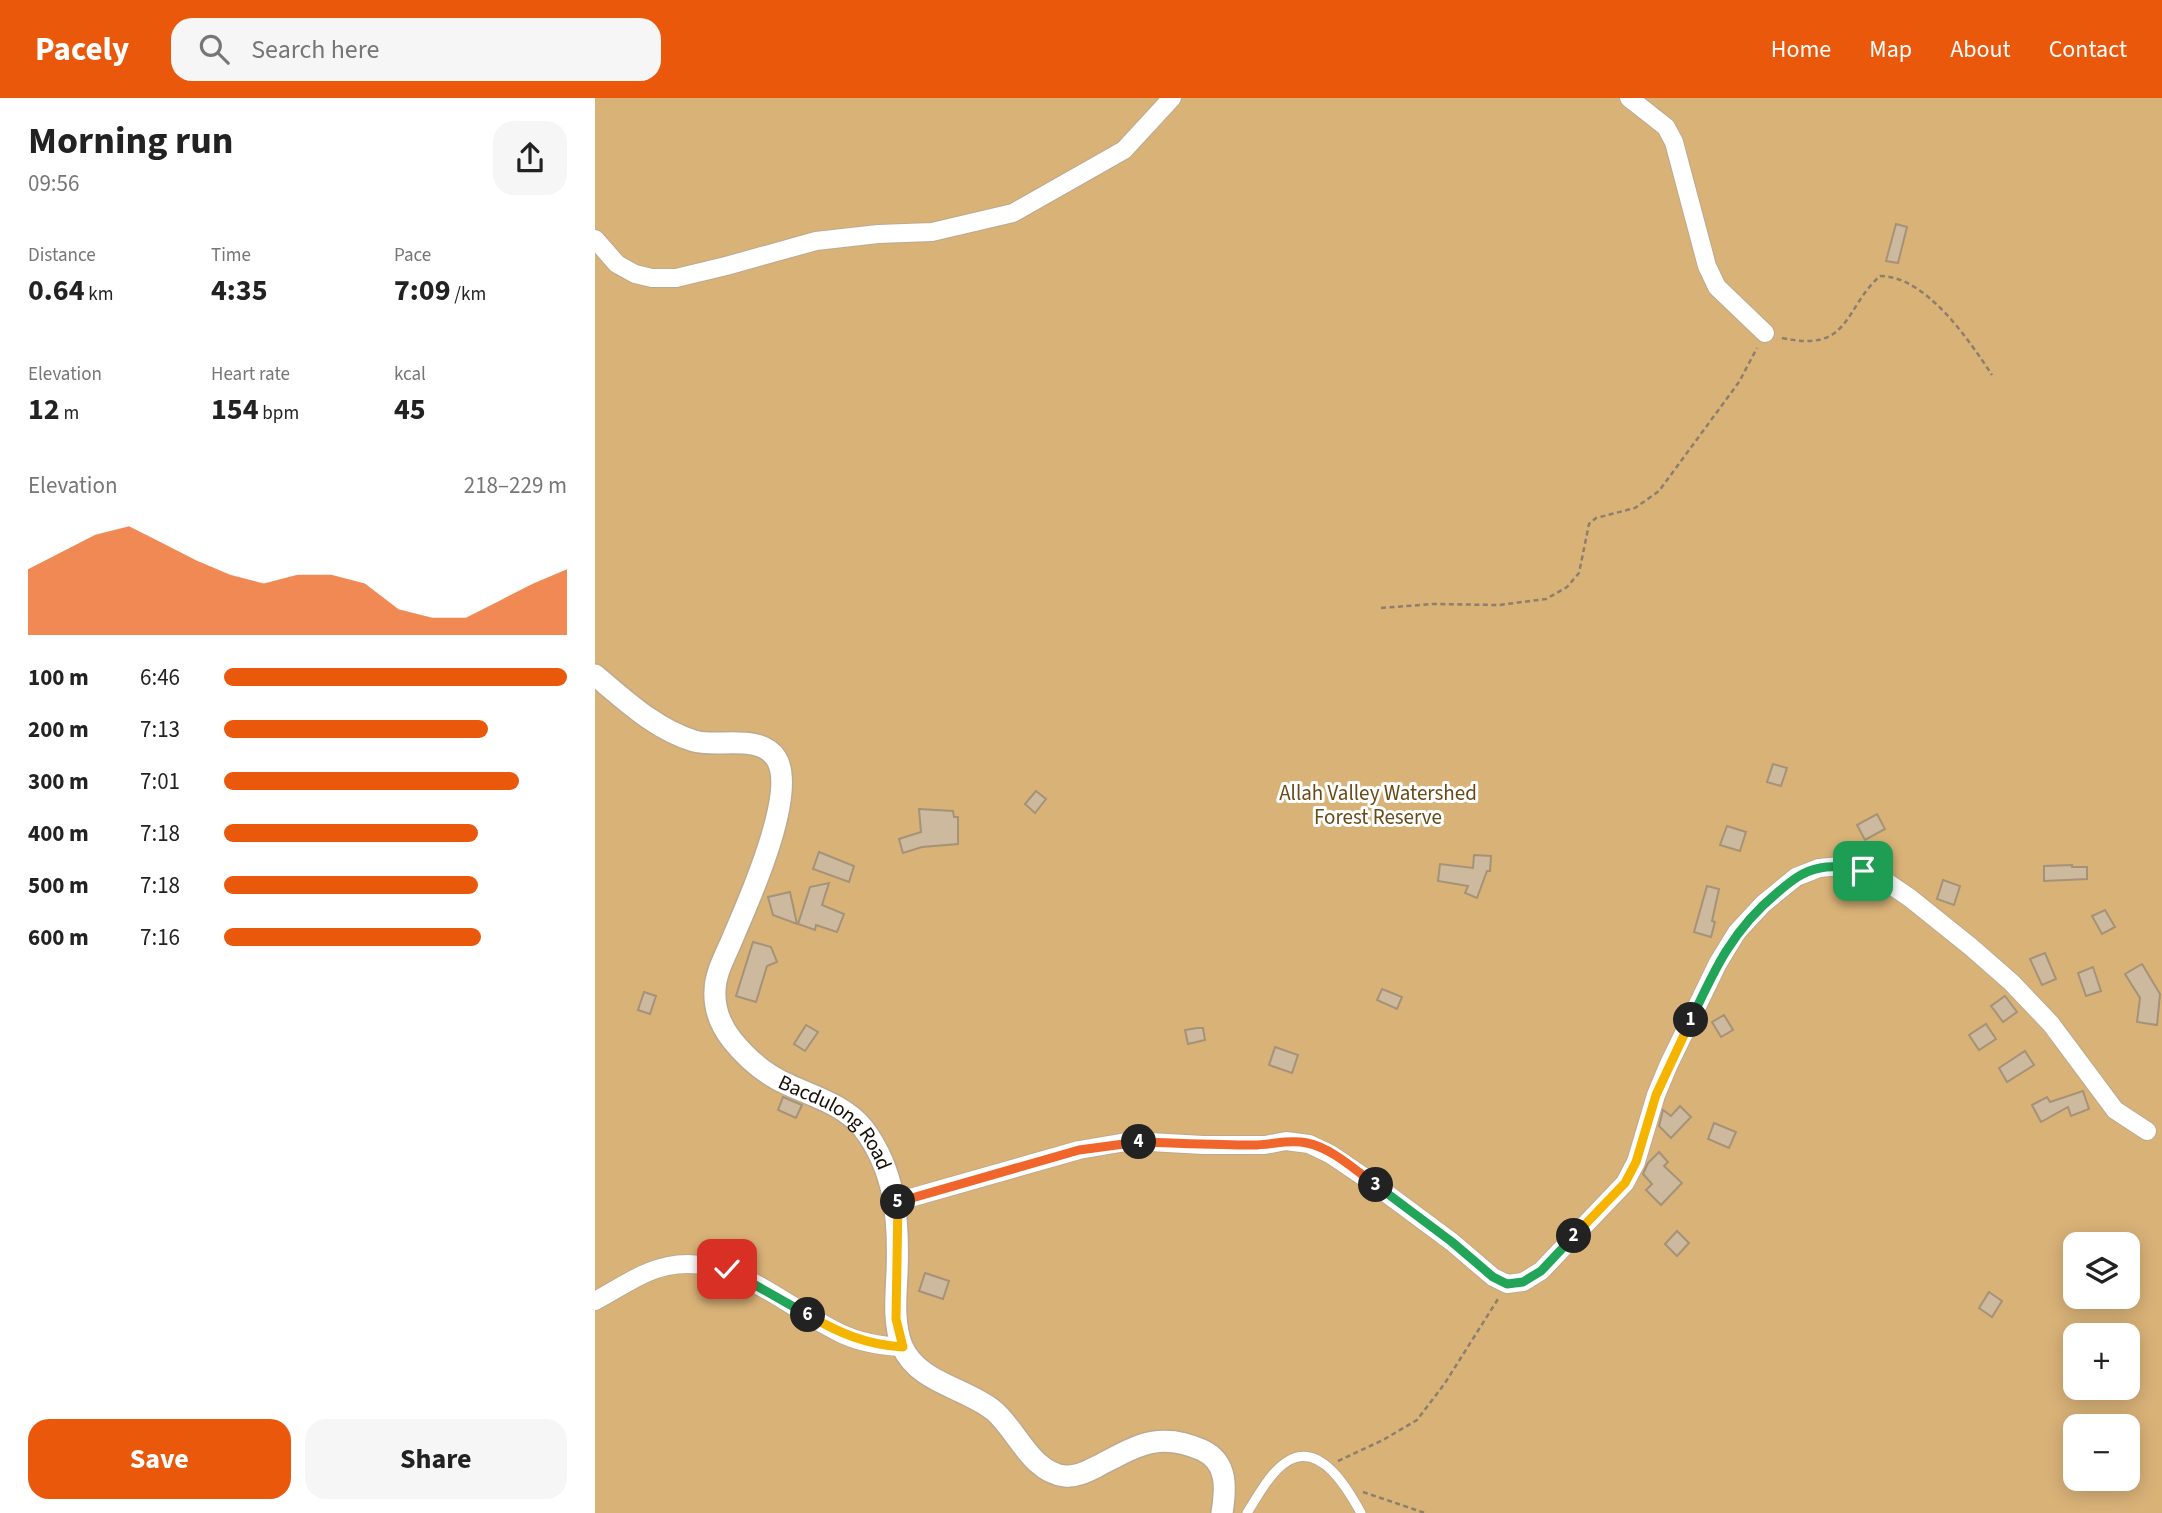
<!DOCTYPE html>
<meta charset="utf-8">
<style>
:root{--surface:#fff;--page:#f6f6f6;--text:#222;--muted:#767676;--accent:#ea580c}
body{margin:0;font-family:"Source Sans 3",sans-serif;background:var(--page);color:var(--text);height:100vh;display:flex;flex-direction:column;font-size:26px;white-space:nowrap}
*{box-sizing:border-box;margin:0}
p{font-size:23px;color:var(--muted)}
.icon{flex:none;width:38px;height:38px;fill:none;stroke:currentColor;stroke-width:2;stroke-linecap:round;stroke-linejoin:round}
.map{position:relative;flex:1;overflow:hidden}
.panel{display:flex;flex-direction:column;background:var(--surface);width:595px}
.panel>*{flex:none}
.fabs{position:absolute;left:1468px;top:1134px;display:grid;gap:14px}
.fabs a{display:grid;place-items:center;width:77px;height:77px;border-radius:14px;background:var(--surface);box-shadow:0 4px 18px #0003;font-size:35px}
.pin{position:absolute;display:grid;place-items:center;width:60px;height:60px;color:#fff;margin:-30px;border-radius:14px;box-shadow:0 4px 10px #0006}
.km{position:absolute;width:35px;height:35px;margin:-18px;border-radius:50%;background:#222;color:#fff;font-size:19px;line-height:35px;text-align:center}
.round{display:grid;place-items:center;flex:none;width:74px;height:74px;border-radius:21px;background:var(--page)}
.overview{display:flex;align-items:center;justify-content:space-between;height:119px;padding:0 28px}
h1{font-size:38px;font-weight:700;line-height:52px}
.figures{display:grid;grid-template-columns:repeat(3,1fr);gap:10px;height:119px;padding:7px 28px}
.figures div{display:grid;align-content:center}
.figures b{font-size:30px;font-weight:700}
.figures small{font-size:19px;font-weight:400}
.figures p{font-size:19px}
.chart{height:196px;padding:14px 28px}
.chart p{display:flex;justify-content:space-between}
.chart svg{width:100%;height:126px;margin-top:7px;fill:var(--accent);opacity:.7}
.button{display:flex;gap:14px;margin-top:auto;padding:14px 28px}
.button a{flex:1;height:80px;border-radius:21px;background:var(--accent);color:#fff;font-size:28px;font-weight:700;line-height:80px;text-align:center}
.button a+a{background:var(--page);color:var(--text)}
ul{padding:0 28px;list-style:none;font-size:23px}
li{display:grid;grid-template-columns:112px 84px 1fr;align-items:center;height:52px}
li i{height:18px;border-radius:9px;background:var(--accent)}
header{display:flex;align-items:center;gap:42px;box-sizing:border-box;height:98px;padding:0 35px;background:var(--accent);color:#fff}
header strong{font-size:33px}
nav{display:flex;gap:38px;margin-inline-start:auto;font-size:24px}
.search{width:490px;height:63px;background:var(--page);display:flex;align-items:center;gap:18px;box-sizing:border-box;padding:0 24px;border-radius:21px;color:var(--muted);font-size:26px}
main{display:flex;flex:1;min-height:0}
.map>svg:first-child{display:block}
</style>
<header>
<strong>Pacely</strong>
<div class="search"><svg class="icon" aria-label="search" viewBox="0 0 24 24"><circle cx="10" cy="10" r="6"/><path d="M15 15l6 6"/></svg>Search here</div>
<nav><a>Home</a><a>Map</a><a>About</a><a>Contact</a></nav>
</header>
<main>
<section class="panel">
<div class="overview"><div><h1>Morning run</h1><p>09:56</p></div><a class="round"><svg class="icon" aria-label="share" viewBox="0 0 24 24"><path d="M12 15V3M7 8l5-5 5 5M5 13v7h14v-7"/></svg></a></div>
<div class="figures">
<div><p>Distance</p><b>0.64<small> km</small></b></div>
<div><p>Time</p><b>4:35</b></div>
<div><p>Pace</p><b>7:09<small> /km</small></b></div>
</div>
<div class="figures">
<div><p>Elevation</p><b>12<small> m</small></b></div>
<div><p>Heart rate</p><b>154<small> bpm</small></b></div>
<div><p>kcal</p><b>45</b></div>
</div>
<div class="chart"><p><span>Elevation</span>218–229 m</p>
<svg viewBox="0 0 160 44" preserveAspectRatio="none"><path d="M0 44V21L10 15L20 9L30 6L40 12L50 18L60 23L70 26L80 23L90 23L100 26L110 35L120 38L130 38L140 32L150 26L160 21V44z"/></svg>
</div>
<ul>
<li><b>100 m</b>6:46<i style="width:100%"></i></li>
<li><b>200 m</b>7:13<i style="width:77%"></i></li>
<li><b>300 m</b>7:01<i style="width:86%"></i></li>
<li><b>400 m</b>7:18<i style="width:74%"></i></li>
<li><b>500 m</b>7:18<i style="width:74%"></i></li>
<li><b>600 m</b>7:16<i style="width:75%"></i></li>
</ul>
<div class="button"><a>Save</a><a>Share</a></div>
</section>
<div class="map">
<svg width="1567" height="1415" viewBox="0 0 1567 1415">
<rect width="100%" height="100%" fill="#fde8cb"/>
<!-- green -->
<path fill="#d9b278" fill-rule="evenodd" d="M 0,0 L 1567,0 L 1567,1415 L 0,1415 ZM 1480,1146 L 1533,1146 L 1533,1199 L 1480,1199 ZM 1480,1237 L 1533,1237 L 1533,1290 L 1480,1290 ZM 1480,1328 L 1533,1328 L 1533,1381 L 1480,1381 Z"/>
<!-- building -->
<g fill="#cdb99d" stroke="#a59277" stroke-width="2">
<polygon points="1301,126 1312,129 1303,165 1291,163"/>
<polygon points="1178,666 1192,670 1186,688 1172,684"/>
<polygon points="441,693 451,701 440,715 430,706"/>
<polygon points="324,711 358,713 359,719 363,719 363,746 327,749 308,755 304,741 326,734"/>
<polygon points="1282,716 1290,731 1270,742 1262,727"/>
<polygon points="1132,728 1151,734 1145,753 1125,747"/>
<polygon points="224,754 259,768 254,784 218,771"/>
<polygon points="879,757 896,758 895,773 892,773 882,800 870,795 873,788 843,783 845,766 878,770"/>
<polygon points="1477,767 1477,769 1492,769 1492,781 1449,783 1449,768"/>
<polygon points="1348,782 1365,788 1359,807 1342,801"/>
<polygon points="234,785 227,807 249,816 242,834 221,827 220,832 203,826 215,789"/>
<polygon points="1112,788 1124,791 1117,823 1120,824 1116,839 1099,834"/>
<polygon points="195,794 202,826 178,817 173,799"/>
<polygon points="1510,812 1520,829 1507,836 1497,818"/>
<polygon points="158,844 176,849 182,864 172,868 161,904 141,898"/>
<polygon points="1450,855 1461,881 1447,887 1435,861"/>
<polygon points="1547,866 1565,896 1562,927 1542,924 1545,900 1530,876"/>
<polygon points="1498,869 1506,893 1491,898 1483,875"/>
<polygon points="787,891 807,899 802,911 782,902"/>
<polygon points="49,894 61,898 55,916 43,912"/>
<polygon points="1410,898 1422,914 1408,924 1396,908"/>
<polygon points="1129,917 1138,932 1126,939 1117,924"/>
<polygon points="1391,926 1401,941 1384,952 1374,937"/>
<polygon points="211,927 223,934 210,953 199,946"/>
<polygon points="602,930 608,930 610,942 593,946 590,932"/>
<polygon points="680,949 703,957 697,975 674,967"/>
<polygon points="1430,953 1439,967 1412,984 1404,970"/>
<polygon points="1488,993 1494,1011 1476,1018 1473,1009 1446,1024 1437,1007 1452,999 1455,1004"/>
<polygon points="188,999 207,1007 201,1020 183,1012"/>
<polygon points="1085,1008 1096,1019 1076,1040 1064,1028 1068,1012 1076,1018"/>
<polygon points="1119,1025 1141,1034 1134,1050 1113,1041"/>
<polygon points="1064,1054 1073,1064 1069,1068 1087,1085 1066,1107 1051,1092 1057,1086 1048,1076 1053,1065"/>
<polygon points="1082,1133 1094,1145 1082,1158 1070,1146"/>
<polygon points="330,1175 354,1183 348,1201 324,1193"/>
<polygon points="1394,1194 1407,1203 1397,1219 1384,1210"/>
</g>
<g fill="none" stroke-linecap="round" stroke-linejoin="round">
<!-- service casing -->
<g stroke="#bda98e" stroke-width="11">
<path id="service" d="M 652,1415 C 663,1398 675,1374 693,1363 C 726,1343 754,1393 766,1415"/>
</g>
<!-- minor casing -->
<g stroke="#bda98e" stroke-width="20">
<g id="minor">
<polyline points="1034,0 1071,29 1079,44 1112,168 1122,189 1170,235"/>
<polyline points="0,141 22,166 40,176 57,180 81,180 131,168 221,143 283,136 337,134 418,115 529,52 577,0"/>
<polyline points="301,1104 484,1052 537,1043 608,1047 670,1047 691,1043 714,1046 735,1056 772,1081 857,1144 898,1179 912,1186 928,1184 946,1173 1030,1085 1041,1064 1061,997 1074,966 1123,865 1142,834 1168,806 1201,779 1224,770 1246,768 1268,773 1290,783 1315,800 1376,849 1416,884 1456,926 1520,1012 1552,1033"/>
<path d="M 0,1203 C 23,1191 47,1173 73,1168 C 138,1155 190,1209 245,1235 C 265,1245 286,1248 308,1249"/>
</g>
</g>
<!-- tertiary casing -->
<g stroke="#bda98e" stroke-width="24">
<g id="tertiary">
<path id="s1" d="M 0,577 C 30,602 60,631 99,643 C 123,650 164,635 181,660 C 203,694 154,802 139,837 C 132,855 120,874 120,893 C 119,912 126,928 137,942 C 153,962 171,977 194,987 C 220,999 249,1007 268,1030 C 301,1073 304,1123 302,1175 C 301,1199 298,1225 307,1248 C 323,1285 369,1289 398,1312 C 421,1330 436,1375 470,1378 C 481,1379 491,1374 501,1369 C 540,1349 563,1332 607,1352 C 633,1364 631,1390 627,1415"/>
</g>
</g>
<!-- path -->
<g stroke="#8d7f6b" stroke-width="2.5" stroke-dasharray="5 3.5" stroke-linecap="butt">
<path d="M 1187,240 C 1256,255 1248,211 1285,178 C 1331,178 1374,242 1397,277"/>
<polyline points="786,510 838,506 904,507 951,501 972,489 984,475 994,426 1001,420 1040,410 1064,393 1144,284 1162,250"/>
<polyline points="743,1363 788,1342 822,1322 850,1285 903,1201"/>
<polyline points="768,1394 830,1415"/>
</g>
<!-- service -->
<use href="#service" stroke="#fff" stroke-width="9"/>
<!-- minor -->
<use href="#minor" stroke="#fff" stroke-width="18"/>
<!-- tertiary -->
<use href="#tertiary" stroke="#fff" stroke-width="21"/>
</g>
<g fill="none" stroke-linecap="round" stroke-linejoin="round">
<!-- split-1 casing -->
<g stroke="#fff" stroke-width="14">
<path id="split-1" d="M 1096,922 C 1120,870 1138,831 1183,794 C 1196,783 1208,773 1225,770 C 1240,767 1253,770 1268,773"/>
</g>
<!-- split-2 casing -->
<g stroke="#fff" stroke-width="14">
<polyline id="split-2" points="979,1138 1030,1085 1041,1064 1061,997 1096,922"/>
</g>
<!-- split-3 casing -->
<g stroke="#fff" stroke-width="14">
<polyline id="split-3" points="781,1087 857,1144 898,1179 912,1186 928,1184 946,1173 979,1138"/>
</g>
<!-- split-4 casing -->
<g stroke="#fff" stroke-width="14">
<path id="split-4" d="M 544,1044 C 582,1045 620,1047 658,1047 C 677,1047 693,1041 712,1045 C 737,1050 761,1073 781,1087"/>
</g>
<!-- split-5 casing -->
<g stroke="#fff" stroke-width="14">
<polyline id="split-5" points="303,1104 484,1052 544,1044"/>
</g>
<!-- split-6 casing -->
<g stroke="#fff" stroke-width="14">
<path id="split-6" d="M 213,1217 C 244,1235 272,1247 308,1249 L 301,1221 L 303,1104"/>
</g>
<!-- split-7 casing -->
<g stroke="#fff" stroke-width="14">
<polyline id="split-7" points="132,1171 213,1217"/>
</g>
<!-- split-1 -->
<use href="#split-1" stroke="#22a559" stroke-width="9"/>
<!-- split-2 -->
<use href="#split-2" stroke="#f5b400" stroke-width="9"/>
<!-- split-3 -->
<use href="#split-3" stroke="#22a559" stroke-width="9"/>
<!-- split-4 -->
<use href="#split-4" stroke="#f0652b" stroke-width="9"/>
<!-- split-5 -->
<use href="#split-5" stroke="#f0652b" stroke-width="9"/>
<!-- split-6 -->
<use href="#split-6" stroke="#f5b400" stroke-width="9"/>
<!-- split-7 -->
<use href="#split-7" stroke="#22a559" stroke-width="9"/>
</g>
<g text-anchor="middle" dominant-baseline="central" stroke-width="6" stroke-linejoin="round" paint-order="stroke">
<!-- park labels -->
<g font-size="21" fill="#694a16" stroke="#fff">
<text x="783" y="695">Allah Valley Watershed<tspan x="783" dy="24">Forest Reserve</tspan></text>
</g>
<!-- street labels -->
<g font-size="21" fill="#171006" stroke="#fff">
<text stroke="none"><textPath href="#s1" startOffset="640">Bacdulong Road</textPath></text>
</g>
</g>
</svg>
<div class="fabs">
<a><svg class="icon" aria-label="layers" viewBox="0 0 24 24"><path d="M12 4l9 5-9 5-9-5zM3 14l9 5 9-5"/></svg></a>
<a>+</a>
<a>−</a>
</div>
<div class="pin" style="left:1268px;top:773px;background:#1e9e55"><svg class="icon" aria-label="arrive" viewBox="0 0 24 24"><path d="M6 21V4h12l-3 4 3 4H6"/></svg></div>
<div class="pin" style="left:132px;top:1171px;background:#d93025"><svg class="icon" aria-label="check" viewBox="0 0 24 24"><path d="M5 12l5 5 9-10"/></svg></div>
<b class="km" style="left:1096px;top:922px">1</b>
<b class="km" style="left:979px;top:1138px">2</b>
<b class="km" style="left:781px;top:1087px">3</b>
<b class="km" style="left:544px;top:1044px">4</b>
<b class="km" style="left:303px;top:1104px">5</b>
<b class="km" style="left:213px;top:1217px">6</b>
</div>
</main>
